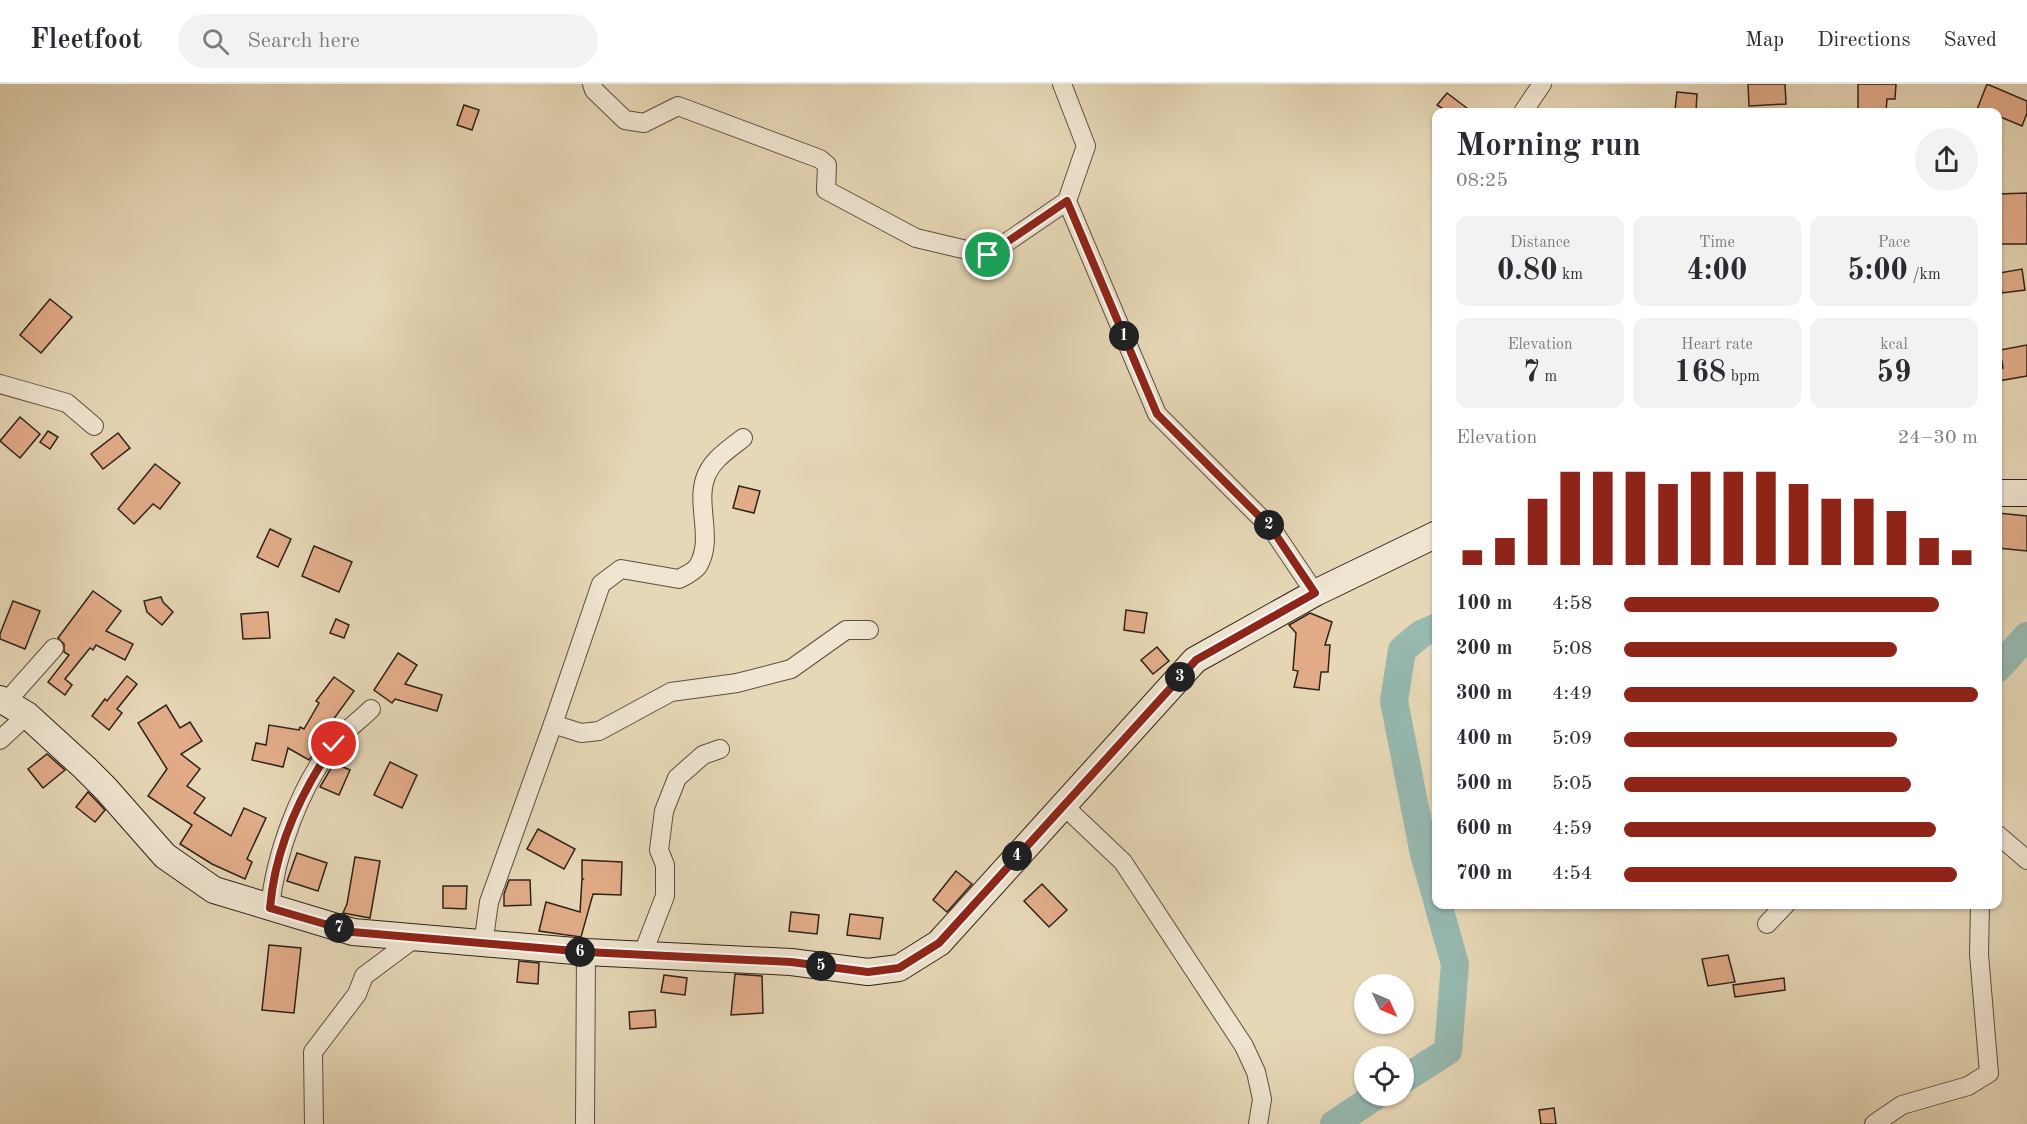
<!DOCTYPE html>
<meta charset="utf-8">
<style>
:root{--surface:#fff;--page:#f2f2f3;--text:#2b2b33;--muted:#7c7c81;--line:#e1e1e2;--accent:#8f2418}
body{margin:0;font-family:"Old Standard TT",serif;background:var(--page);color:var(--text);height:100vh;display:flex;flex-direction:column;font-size:22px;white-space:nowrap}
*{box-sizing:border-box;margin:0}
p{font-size:20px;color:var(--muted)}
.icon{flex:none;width:33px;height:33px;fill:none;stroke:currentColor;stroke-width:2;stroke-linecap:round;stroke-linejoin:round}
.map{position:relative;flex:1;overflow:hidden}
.side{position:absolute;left:1432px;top:24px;width:570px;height:801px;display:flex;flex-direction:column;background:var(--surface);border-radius:12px;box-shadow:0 2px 4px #0004}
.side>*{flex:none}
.needle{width:39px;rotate:134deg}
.tools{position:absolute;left:1354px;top:890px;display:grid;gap:12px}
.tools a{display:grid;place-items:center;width:60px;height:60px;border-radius:50%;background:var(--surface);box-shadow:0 2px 4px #0004;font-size:30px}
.pin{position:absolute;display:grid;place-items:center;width:51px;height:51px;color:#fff;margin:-26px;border:3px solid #fff;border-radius:50%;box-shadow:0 2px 6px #0007}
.km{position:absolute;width:30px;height:30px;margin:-15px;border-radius:50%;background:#222;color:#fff;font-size:16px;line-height:30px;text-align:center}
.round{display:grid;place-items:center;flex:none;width:63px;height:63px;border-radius:32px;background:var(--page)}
.head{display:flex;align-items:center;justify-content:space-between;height:102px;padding:0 24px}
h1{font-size:33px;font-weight:800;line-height:45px}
.figures{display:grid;grid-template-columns:repeat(3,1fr);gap:9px;height:102px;padding:6px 24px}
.figures div{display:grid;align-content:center;border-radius:12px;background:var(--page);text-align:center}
.figures b{font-size:30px;font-weight:800}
.figures small{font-size:16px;font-weight:400}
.figures p{font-size:16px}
.chart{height:168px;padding:12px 24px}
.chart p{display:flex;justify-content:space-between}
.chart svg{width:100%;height:108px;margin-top:6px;stroke:var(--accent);stroke-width:6}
ul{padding:0 24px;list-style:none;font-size:20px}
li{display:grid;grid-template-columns:96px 72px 1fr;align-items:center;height:45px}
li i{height:15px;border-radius:8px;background:var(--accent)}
header{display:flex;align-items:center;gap:36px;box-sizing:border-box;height:84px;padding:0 30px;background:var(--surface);border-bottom:2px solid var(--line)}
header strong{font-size:28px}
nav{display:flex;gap:33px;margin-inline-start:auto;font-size:21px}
.search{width:420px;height:54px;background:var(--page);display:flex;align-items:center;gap:15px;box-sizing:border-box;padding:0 21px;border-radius:33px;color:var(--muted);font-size:22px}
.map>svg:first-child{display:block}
</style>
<header>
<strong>Fleetfoot</strong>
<div class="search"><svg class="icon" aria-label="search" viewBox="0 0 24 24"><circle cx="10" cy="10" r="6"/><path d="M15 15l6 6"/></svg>Search here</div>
<nav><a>Map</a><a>Directions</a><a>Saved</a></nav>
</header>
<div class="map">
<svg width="2027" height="1040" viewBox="0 0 2027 1040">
<rect width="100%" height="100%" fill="#e6d7b6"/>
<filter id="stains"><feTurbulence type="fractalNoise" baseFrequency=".00333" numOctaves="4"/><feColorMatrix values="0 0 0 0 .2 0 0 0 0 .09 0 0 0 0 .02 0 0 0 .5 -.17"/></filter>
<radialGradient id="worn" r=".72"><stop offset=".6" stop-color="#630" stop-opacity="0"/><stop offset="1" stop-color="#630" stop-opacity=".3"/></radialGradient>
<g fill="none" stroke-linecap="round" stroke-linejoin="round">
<!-- river -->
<g stroke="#96b9b0" stroke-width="28">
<polyline points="1437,543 1421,550 1402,566 1394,617 1424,770 1437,815"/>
<polyline points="1998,584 2027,552"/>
<polyline points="1404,995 1448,967 1455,880 1438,820"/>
<polyline points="1334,1040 1377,1011"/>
</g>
</g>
<!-- building -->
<g fill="#e2ac89" stroke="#2f221a" stroke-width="1.5">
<polygon points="1748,0 1785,0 1786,20 1749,22"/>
<polygon points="1858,0 1896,0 1895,15 1887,15 1886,27 1858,26"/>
<polygon points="1987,0 2027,17 2027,29 2022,42 1998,32 1998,28 1976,28"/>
<polygon points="1677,8 1697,10 1696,28 1675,26"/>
<polygon points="1447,9 1472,28 1448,28 1437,21"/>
<polygon points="464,21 479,26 472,46 457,41"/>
<polygon points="2027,109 2027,160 1998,160 1998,110"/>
<polygon points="2022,185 2025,206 2002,209 1999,189"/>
<polygon points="50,215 72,233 41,269 20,251"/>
<polygon points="2027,261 2027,292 1998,297 1998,285 2003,284 2000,266"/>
<polygon points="20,333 40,350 20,374 0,357"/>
<polygon points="48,347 58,353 50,365 40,358"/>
<polygon points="118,349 130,364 103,385 91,370"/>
<polygon points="155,380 180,399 160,425 153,420 134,440 118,425"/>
<polygon points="739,402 760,407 754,429 733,424"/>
<polygon points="1998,429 2027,432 2027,467 1998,464"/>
<polygon points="270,445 291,455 278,483 257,473"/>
<polygon points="314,462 352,478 339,508 302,492"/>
<polygon points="93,507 121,527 106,547 133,560 125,576 96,561 93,566 90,564 65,595 72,601 65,611 48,598 69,571 64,568 64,560 58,554"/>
<polygon points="161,513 163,518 173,528 162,541 147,528 144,517"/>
<polygon points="13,517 40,527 25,565 0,555 0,550"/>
<polygon points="1126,526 1147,529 1144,549 1124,546"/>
<polygon points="268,528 270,554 243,555 241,530"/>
<polygon points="1310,529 1332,538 1325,561 1330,561 1328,588 1321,588 1319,606 1294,603 1298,587 1293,586 1296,549 1289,541"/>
<polygon points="336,535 349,541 344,554 330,549"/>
<polygon points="1157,563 1169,577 1153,590 1141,576"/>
<polygon points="398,569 417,581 405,600 442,611 437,627 395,615 392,619 374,606"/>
<polygon points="127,592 137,600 117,625 122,629 109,646 92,632 105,615 107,617"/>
<polygon points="334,593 354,607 325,647 329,649 309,676 288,664 283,683 252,676 256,659 266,661 269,641 299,646 300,643 304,645 319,619 316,617"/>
<polygon points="166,621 180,644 190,638 202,657 181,670 200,685 187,702 205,714 194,729 231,752 244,724 266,734 247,775 252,778 245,795 212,780 180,760 192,741 148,712 167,685 138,639"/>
<polygon points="47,670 65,686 43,704 28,685"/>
<polygon points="390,678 417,691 402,724 374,711"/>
<polygon points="334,679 350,686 339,711 320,703"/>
<polygon points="88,708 105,726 95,738 76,723"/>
<polygon points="538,745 575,765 564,785 527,765"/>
<polygon points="297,769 327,779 318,807 287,797"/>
<polygon points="355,773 380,777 370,834 343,829 347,820"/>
<polygon points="582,776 622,778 621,811 593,810 581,853 539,847 546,818 580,828 582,795 583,795 582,794"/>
<polygon points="956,787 972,800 947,828 933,816"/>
<polygon points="509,796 530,796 531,821 504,822 504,810"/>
<polygon points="1042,800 1067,826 1049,843 1024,817"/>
<polygon points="443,802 467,802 466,825 443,824"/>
<polygon points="791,828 819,831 817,850 789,847"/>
<polygon points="850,830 883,834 880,855 847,851"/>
<polygon points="269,861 301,864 294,929 262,926"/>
<polygon points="1728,871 1735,898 1708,902 1702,875"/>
<polygon points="519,877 539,879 538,900 517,898"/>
<polygon points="735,890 762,892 763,929 731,931"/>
<polygon points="664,891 687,894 685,911 661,908"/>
<polygon points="1784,894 1785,906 1735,913 1733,901"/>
<polygon points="655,926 656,943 630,945 629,928"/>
<polygon points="1554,1024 1556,1040 1541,1040 1539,1026"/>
</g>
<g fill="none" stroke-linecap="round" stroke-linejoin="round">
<!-- street casing -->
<g stroke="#5d4f41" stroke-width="20">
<g id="street">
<polyline points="592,0 594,6 625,36 644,39 678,22 820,75 827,81 826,106 916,154 988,171 1067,117"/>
<polyline points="1062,0 1086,62 1067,117 1157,330 1272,445 1315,509"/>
<polyline points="1523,28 1542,0"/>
<polyline points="0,300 67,319 94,342"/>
<polyline points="6,618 54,564"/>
<polyline points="553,640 581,649 599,647 671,608 737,599 791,585 846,546 869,546"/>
<polyline points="0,656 27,631"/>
<polyline points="1063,721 1123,778 1244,962 1256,988 1262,1015 1258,1040"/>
<polyline points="1998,751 2027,776"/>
<path d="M 270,824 C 275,771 300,702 334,660 C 344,647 359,637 371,625"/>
<polyline points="1767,840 1786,820"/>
<path d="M 483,861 L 489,818 L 553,640 L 601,500 L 621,485 L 679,495 C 685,492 695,487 698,482 C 714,456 696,422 705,395 C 711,376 728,366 743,354"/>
<polyline points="643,869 665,812 665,781 659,766 664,727 677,694 703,671 720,665"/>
<polyline points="314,1040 313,968 357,910 364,892 415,854"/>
<polyline points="585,1040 586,868"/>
<polyline points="1874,1040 1902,1021 1968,1002 1989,989 1979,870 1980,820"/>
</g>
</g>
<!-- secondary casing -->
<g stroke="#2f221a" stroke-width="28">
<g id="secondary">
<polyline points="1998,409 2027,409"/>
<polyline points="0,615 27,631 85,684 106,705 165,772 214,806 353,848 586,868 791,878 868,888 899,884 939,859 1195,576 1315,509 1437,450"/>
</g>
</g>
<!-- street -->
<use href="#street" stroke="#efe5d0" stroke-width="18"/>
<!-- secondary -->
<use href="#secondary" stroke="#efe5d0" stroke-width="26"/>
</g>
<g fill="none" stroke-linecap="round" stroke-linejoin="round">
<!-- route casing -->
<g stroke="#fff" stroke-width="12">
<path id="route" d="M 334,660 C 301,708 275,764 270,824 L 352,848 L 586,868 L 791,878 L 868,888 L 899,884 L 939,859 L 1196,576 L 1315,509 L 1272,445 L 1157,330 L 1067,117 L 988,171"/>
</g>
<!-- route -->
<use href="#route" stroke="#8f2418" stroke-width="8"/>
</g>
<rect width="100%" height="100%" filter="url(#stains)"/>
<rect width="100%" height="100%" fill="url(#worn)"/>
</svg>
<div class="tools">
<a><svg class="needle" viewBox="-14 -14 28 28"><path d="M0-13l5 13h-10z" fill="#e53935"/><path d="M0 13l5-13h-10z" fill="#7c7c81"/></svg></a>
<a><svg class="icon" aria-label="locate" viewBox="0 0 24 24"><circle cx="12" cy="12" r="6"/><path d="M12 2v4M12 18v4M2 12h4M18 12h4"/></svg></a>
</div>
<div class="pin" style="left:988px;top:171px;background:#1e9e55"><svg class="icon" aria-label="arrive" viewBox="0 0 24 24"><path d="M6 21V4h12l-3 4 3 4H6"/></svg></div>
<div class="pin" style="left:334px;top:660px;background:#d93025"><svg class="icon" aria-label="check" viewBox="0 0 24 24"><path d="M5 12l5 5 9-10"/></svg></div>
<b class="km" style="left:1124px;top:252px">1</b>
<b class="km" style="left:1269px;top:441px">2</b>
<b class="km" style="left:1180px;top:593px">3</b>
<b class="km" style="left:1017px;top:772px">4</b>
<b class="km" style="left:821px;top:882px">5</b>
<b class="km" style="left:580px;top:868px">6</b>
<b class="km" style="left:339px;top:844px">7</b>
<section class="side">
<div class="head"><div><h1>Morning run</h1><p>08:25</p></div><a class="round"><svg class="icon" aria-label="share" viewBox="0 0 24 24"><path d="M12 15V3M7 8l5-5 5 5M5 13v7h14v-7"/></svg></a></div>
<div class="figures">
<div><p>Distance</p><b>0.80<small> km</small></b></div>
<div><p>Time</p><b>4:00</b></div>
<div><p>Pace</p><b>5:00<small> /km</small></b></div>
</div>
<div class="figures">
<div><p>Elevation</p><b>7<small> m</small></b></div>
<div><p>Heart rate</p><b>168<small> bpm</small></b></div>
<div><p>kcal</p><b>59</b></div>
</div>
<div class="chart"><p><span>Elevation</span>24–30 m</p>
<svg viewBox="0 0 160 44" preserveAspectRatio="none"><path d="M5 44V38M15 44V33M25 44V17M35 44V6M45 44V6M55 44V6M65 44V11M75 44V6M85 44V6M95 44V6M105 44V11M115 44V17M125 44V17M135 44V22M145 44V33M155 44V38"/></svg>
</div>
<ul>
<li><b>100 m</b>4:58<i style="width:89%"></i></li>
<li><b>200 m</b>5:08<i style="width:77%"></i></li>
<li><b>300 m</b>4:49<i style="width:100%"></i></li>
<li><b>400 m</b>5:09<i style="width:77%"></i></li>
<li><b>500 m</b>5:05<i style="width:81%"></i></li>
<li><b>600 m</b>4:59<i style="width:88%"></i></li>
<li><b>700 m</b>4:54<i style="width:94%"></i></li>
</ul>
</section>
</div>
